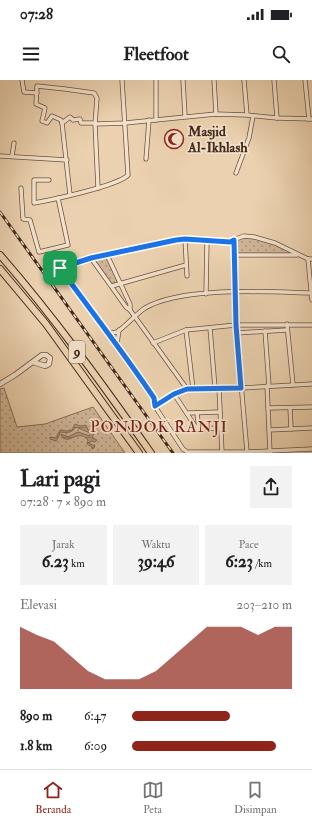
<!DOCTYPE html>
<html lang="id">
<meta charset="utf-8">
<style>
:root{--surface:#fff;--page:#f2f2f2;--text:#202124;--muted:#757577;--line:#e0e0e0;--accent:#8f2418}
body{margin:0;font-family:"IM FELL Double Pica",serif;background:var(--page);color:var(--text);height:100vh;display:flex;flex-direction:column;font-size:15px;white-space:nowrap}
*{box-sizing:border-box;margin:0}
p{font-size:13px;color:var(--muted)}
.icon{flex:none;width:22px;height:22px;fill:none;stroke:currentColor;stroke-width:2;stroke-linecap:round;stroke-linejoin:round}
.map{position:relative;height:373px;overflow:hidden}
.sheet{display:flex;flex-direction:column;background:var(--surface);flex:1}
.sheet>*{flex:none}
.pin{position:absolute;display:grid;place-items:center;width:34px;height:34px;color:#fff;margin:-17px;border-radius:8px;box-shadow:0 2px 6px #0006}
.round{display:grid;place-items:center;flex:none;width:42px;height:42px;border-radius:0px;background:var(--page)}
.overview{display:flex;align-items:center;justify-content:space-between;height:68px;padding:0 20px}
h1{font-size:22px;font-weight:800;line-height:30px}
.stats{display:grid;grid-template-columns:repeat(3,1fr);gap:6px;height:68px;padding:4px 20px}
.stats div{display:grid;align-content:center;border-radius:0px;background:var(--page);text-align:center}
.stats b{font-size:17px;font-weight:800}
.stats small{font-size:11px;font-weight:400}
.stats p{font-size:11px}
.chart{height:112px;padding:8px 20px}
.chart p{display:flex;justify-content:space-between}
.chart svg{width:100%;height:72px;margin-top:4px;fill:var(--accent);opacity:.7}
ul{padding:0 20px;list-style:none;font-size:13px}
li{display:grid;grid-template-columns:64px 48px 1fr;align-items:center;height:30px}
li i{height:10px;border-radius:5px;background:var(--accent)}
.status{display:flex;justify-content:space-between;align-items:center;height:28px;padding:0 20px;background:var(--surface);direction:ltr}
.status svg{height:11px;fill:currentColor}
header{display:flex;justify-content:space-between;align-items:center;height:52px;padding:0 20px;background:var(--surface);font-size:18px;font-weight:800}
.tabs{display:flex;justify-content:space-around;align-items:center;height:56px;border-top:1px solid var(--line);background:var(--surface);font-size:11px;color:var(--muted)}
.tabs a{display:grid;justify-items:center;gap:2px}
.tabs .selected{color:var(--accent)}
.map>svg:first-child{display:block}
</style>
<div class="status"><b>07:28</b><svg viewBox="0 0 49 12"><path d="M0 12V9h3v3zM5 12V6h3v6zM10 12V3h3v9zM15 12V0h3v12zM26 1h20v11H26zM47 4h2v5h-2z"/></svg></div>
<header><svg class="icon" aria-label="menu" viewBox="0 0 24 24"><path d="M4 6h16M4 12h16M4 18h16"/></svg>Fleetfoot<svg class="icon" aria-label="search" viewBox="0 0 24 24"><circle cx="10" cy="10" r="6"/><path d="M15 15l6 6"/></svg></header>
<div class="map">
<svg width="312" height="373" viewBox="0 0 312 373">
<defs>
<pattern id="park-dots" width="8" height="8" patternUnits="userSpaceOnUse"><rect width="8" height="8" fill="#ceb496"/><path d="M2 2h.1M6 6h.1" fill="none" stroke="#a9927a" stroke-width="1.8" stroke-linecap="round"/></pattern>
<pattern id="water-rules" width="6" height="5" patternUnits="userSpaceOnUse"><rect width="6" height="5" fill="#b2987d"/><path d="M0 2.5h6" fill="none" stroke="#927c66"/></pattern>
</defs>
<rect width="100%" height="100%" fill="#ebd1af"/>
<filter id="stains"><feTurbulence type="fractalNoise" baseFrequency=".005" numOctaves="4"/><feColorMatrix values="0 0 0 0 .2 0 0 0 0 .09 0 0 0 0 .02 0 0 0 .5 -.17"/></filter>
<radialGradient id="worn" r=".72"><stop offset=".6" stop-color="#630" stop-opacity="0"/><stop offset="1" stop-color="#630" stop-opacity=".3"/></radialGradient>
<!-- park -->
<g fill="url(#park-dots)" stroke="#886e58">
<polygon points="249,156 278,165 300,175 234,175 236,160"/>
<polygon points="106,176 118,203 112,205 93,178"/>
<polygon points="4,308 17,347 45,344 93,327 125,373 0,373 0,309"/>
</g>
<!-- water -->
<path fill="url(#water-rules)" stroke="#856c56" d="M 75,344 L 80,346 L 86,345 L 88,350 L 94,353 L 92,358 L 97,360 L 95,362 L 91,361 L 89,363 L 92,365 L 95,365 L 94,368 L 92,369 L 92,367 L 87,364 L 88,360 C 78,348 70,365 62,357 L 61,354 L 68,357 L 78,352 L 90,356 L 90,353 L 76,347 C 72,353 67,353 60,352 L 59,356 L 56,361 L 50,359 L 50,357 L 56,358 L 60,350 L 66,351 L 72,350 Z"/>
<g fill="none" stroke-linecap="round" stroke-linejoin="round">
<!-- minor casing -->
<g stroke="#6c5340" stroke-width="5">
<g id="minor">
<polyline points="22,0 24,12 37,13"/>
<polyline points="156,0 156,40"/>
<polyline points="183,0 185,36"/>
<polyline points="214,0 216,34"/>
<polyline points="244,0 247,35"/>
<polyline points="274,0 277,38"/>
<polyline points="305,0 309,39"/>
<polyline points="62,43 61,40 52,36 47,43 42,41 45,28 36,24 37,6 65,9 94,13 97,18 95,44 98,108"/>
<polyline points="62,43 70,115"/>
<polyline points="62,43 70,37 73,40 80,39 81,43 95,43"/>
<polyline points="95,44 125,43 216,34 247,35 277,38 312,39"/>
<polyline points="0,76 67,80"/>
<polyline points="12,76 14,63"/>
<polyline points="146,79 149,40"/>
<polyline points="236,93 249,58 253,36"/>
<path d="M 49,100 L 34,100 L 34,123 C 51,120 118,106 128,95 L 122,0"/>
<polyline points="21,108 23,139 30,140 39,172 68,165 58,118"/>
<polyline points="185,159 187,196"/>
<polyline points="234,160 236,245 247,372"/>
<polyline points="49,170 57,184 106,251 117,264 154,318 155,326 158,331 183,369 187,372 247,372 312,369"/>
<polyline points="107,175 130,224 130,230"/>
<polyline points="234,175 297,175"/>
<polyline points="91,178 126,227 130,230 187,309"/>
<polyline points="308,179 312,220"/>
<polyline points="60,188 91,178 176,160 230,161 244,156 254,157 275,163 308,179 312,179"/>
<polyline points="112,206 186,185"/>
<polyline points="206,214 207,160"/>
<polyline points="287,244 293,305"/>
<polyline points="210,248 215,308"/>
<polyline points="186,250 193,309"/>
<path d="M 106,251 L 112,253 L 117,252 C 127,245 135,235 145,228 C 182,206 269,212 312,213"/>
<polyline points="265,251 269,306"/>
<polyline points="237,253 287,250"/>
<polyline points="153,263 186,250 236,245 312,245"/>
<polyline points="117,264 119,250"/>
<polyline points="267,306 270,372"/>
<polyline points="219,308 222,373"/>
<polyline points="174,314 197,349 221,348"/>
<polyline points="155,326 174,314 187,309 241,308 312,304"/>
<polyline points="268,328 312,327"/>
<polyline points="290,328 291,349"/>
<polyline points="188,333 220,332"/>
<polyline points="197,333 199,349"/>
<polyline points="269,350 312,348"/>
</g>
</g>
<!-- tertiary casing -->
<g stroke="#6c5340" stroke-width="6">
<polyline id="tertiary" points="0,304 15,295 42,275 46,275 50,278 49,284 45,286 33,282"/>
</g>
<!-- motorway casing -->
<g stroke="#42291b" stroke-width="8">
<g id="motorway">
<path d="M 0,175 C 54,237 103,305 151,373"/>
<polyline points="0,189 46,244 139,373"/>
</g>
</g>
<!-- minor -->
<use href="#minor" stroke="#f2e1cb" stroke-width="3.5"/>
<!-- tertiary -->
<use href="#tertiary" stroke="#f2e1cb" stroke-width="4.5"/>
<!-- motorway -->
<use href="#motorway" stroke="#ebd1af" stroke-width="6"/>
<!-- rail casing -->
<g stroke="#42291b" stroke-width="3">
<polyline id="rail" points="0,132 173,373"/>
</g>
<!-- rail -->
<use href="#rail" stroke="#f2e1cb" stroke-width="1.5" stroke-dasharray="4.5" stroke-linecap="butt"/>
</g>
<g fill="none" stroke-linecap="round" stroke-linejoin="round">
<!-- route casing -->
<g stroke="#fff" stroke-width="8">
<path id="route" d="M 185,159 L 230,162 L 234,160 L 236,245 L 241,308 L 187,309 L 174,314 L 155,326 L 154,318 C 124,273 91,231 60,188 L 91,178 L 176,160 Z"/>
</g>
<!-- route -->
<use href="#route" stroke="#1a73e8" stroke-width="5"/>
</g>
<!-- icons -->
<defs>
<g id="mosque-ring" transform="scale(1)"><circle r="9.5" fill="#f2e1cb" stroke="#8f2418" stroke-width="1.5"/><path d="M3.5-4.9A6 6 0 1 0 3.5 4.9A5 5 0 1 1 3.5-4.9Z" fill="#8f2418"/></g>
</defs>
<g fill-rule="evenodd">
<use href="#mosque-ring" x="174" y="59"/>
</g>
<g text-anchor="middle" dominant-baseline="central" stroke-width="3.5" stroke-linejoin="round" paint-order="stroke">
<!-- shield labels -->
<rect fill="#f2e1cb" stroke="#776050" stroke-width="1" x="69" y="261" width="16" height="22" rx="3"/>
<g font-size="13" font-weight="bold" fill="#42291b">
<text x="77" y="272">9</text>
</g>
<!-- poi labels -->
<g font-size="14" font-weight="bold" fill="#42291b" stroke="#f2e1cb" text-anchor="start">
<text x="188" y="51">Masjid<tspan x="188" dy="16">Al-Ikhlash</tspan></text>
</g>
<!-- quarter labels -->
<g font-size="16" letter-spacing="1" fill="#7a1f14" stroke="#f2e1cb">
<text x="159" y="347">PONDOK RANJI</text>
</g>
</g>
<rect width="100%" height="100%" filter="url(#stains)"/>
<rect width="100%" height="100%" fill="url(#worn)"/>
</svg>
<div class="pin" style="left:60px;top:188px;background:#1e9e55"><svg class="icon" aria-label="arrive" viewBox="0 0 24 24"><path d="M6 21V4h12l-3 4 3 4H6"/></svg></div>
</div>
<section class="sheet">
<div class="overview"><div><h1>Lari pagi</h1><p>07:28 · 7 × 890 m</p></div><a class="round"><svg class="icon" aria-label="share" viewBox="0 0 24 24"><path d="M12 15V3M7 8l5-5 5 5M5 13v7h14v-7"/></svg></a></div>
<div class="stats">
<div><p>Jarak</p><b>6.23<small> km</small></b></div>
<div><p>Waktu</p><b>39:46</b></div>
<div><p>Pace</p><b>6:23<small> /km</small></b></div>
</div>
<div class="chart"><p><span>Elevasi</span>203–210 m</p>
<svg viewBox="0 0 160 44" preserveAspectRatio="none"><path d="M0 44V6L10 11L20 15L30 24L40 33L50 38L60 38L70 38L80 33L90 24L100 15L110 6L120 6L130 6L140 11L150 6L160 6V44z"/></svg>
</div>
<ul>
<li><b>890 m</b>6:47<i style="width:61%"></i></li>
<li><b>1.8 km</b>6:09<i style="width:90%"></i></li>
</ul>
</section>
<nav class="tabs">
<a class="selected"><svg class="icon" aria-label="home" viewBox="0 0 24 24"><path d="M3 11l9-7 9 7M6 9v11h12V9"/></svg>Beranda</a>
<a><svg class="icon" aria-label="map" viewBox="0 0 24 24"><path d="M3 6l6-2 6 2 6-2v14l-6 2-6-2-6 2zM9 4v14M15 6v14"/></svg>Peta</a>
<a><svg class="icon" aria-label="saved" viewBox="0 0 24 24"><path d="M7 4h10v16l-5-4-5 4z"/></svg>Disimpan</a>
</nav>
